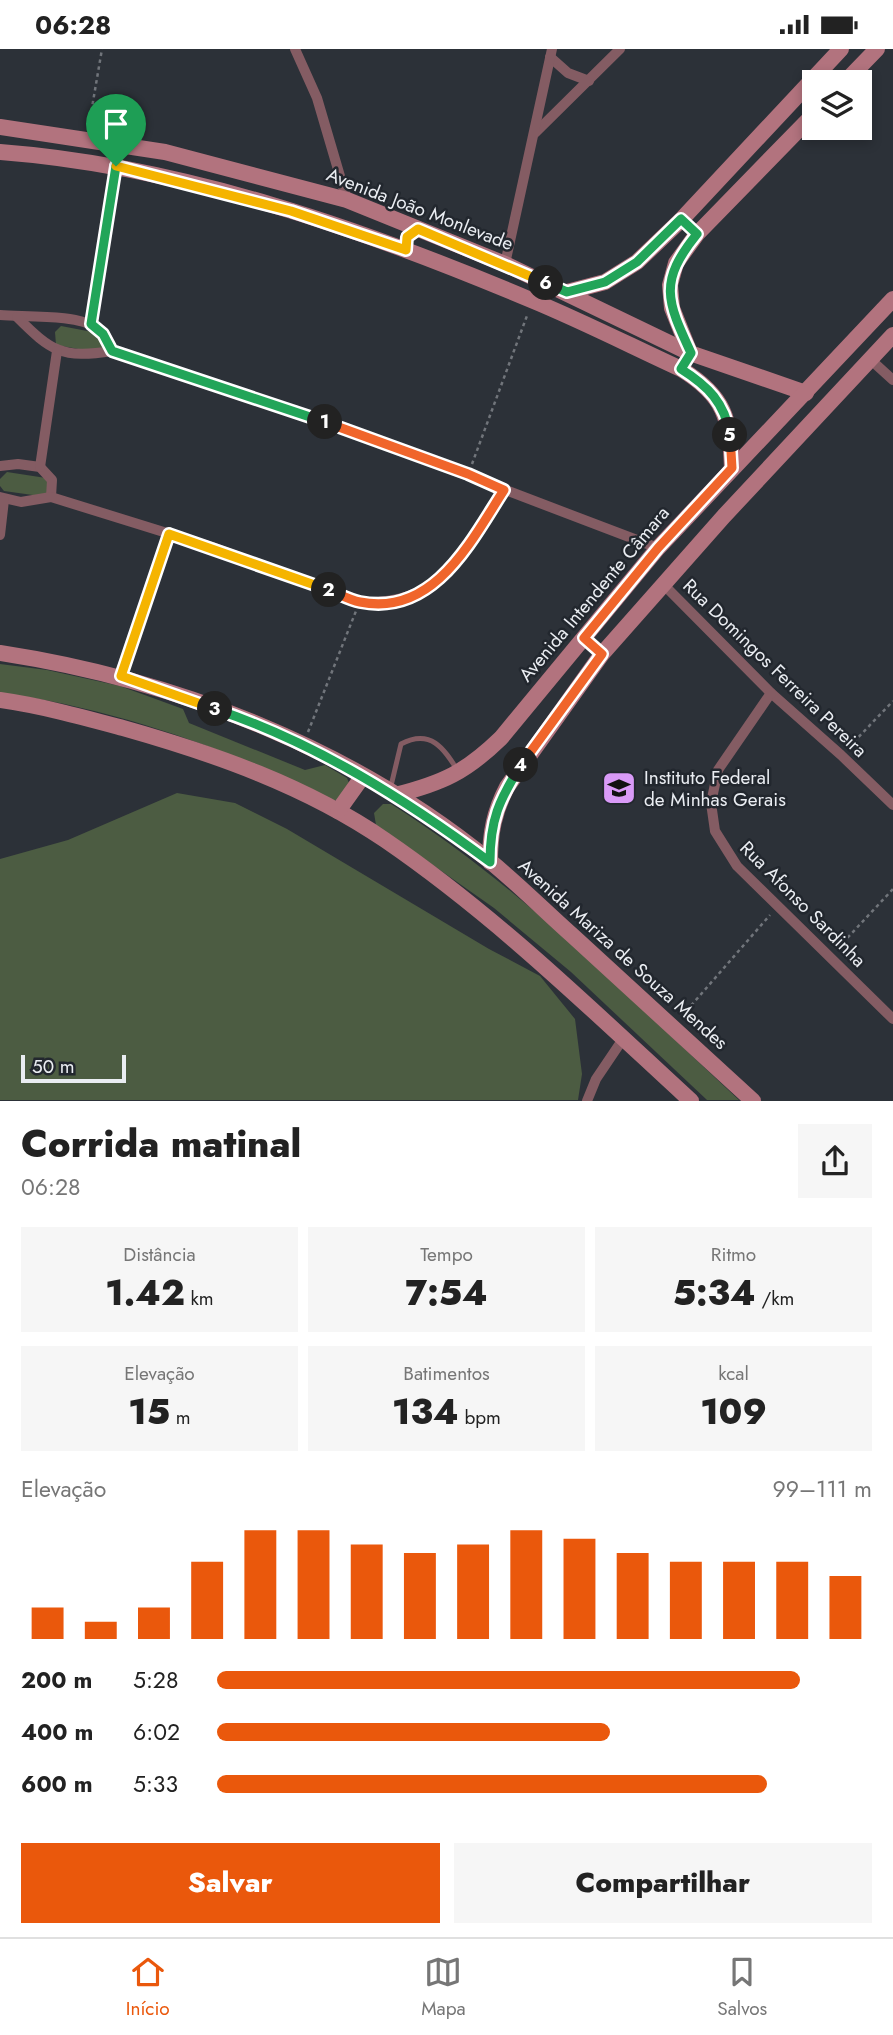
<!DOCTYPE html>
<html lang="pt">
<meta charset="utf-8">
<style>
:root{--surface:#fff;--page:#f6f6f6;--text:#222;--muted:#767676;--line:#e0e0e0;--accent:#ea580c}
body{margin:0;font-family:Jost,sans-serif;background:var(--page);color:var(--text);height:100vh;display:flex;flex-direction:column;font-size:26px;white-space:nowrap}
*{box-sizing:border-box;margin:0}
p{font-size:23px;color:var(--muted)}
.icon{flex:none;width:38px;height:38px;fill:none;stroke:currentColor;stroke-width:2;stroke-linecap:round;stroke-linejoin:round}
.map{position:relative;height:1052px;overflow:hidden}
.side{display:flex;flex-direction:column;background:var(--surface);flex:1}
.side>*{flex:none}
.tools{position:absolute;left:802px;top:21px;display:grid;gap:14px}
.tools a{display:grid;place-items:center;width:70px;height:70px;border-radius:0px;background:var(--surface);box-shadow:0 4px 10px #0003;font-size:35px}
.scale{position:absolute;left:21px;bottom:18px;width:105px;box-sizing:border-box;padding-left:7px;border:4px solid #eaedf2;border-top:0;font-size:19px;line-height:24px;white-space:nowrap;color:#eaedf2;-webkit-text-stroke:5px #22272e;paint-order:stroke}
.pin{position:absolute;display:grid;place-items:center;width:60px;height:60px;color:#fff;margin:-72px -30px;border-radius:50% 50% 50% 0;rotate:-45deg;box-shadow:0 0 7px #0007}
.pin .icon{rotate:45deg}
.km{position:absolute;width:35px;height:35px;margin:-18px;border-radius:50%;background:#222;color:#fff;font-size:19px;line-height:35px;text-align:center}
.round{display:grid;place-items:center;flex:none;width:74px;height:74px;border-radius:0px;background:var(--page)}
.headline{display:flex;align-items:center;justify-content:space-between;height:119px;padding:0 21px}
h1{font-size:38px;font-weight:800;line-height:52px}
.metrics{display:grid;grid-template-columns:repeat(3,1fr);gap:10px;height:119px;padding:7px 21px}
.metrics div{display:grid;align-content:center;border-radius:0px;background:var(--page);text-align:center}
.metrics b{font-size:35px;font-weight:800}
.metrics small{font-size:19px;font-weight:400}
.metrics p{font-size:19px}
.chart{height:196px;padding:14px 21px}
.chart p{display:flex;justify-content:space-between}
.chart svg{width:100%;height:126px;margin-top:7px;stroke:var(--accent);stroke-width:6}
.button{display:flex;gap:14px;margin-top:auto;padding:14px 21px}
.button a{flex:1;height:80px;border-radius:0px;background:var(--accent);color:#fff;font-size:28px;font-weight:800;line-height:80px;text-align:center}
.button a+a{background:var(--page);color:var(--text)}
ul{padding:0 21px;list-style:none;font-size:23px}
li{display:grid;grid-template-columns:112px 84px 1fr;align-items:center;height:52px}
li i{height:18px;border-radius:9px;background:var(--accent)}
.status{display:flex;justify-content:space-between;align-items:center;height:49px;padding:0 35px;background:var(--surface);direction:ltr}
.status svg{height:19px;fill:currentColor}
.tabs{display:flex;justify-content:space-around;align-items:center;height:98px;border-top:2px solid var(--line);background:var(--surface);font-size:19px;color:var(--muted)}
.tabs a{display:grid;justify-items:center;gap:4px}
.tabs .selected{color:var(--accent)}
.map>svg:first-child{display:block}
</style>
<div class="status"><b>06:28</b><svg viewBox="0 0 49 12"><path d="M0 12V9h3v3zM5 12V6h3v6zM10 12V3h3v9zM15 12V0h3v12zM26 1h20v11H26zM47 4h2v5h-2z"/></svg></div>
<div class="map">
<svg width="893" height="1052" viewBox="0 0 893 1052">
<rect width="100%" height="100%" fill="#2c3138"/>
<!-- green -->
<g fill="#4c5c42">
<polygon points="61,277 103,285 106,297 101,304 56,296 55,283"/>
<polygon points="7,423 46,429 49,431 47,448 4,442 0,437 0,430"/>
<path d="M 0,615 L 47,621 L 120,637 L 183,660 L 189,674 L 305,721 L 325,716 L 347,729 L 349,734 L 337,751 L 332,751 C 228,700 115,659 0,644 Z"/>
<polygon points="177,744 235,754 287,780 489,900 540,927 575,970 582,1025 578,1051 0,1051 0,810 68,791"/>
<path d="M 383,755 L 391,755 C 522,838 626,946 739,1051 L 707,1051 L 571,923 L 494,859 L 376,776 L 374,764 Z"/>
</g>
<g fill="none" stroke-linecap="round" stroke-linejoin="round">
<!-- path -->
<g stroke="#71757b" stroke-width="2.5" stroke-dasharray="3.5 3.5" stroke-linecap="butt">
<polyline points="89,76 102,0"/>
<polyline points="472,415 528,264"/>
<polyline points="126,614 165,494"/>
<polyline points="308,683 356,562"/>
<polyline points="849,698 893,652"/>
<polyline points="838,899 893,840"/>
<polyline points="682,967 770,866"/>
</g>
<!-- lane -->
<path stroke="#845c63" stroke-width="5" d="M 390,741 L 401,695 C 431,679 444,700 458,722"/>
<!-- street -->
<g stroke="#845c63" stroke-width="10">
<polyline points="295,0 317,49 347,151"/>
<polyline points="550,8 568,24 589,32"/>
<polyline points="535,84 620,0"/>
<polyline points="505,215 552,0"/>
<path d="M 0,266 C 25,268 78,265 97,279 C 105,285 108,294 112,302"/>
<path d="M 17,268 C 51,302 62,310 112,302 L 353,383 L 658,499"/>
<polyline points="91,275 116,116"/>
<polyline points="871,311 893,331"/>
<polyline points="0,417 18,415 40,418 52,431 51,448"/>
<polyline points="40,418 57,302"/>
<path d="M 0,448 L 21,453 L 51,448 L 212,498 L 360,553 C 444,557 464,502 504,441"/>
<polyline points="0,486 4,451"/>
<polyline points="664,536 771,644 841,706 893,756"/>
<polyline points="771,644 718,721 711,754 715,782 737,817 893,970"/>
<polyline points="587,1052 596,1030 623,990"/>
</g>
<!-- secondary -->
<g stroke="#b2737e" stroke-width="16">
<polyline points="845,33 877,0"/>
<polyline points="0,78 165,103 347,151 505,215 690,304 806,344"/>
<path d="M 0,103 C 183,117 363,180 531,251 C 582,272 631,297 681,320 C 725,347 730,369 732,419"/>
<polyline points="567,243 605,233 637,213 682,170 841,0"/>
<polyline points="690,304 672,259 670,236 676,214 697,185 814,65"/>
<path d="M 0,604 C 176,631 352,699 491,813 C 519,836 546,863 573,887 C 633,942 693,997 753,1052"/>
<path d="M 0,651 C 42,657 82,668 123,679 C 215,705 306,737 385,791 C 496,867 592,961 691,1052"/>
<path d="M 395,746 C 443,734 466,723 501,689 L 658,499 L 893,250"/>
<polyline points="338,762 363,727"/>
<path d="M 490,813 C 490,784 494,763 507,738 L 602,605 L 724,467 L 893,286"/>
</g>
</g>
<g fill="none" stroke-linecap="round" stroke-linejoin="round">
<!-- split-1 casing -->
<g stroke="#fff" stroke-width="14">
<polyline id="split-1" points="116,117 91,275 103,285 112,302 325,373"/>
</g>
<!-- split-2 casing -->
<g stroke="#fff" stroke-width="14">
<path id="split-2" d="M 325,373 L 468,425 L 504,441 C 471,492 434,568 360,553 C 350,551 339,545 329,541"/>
</g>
<!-- split-3 casing -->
<g stroke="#fff" stroke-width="14">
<polyline id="split-3" points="215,660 121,627 169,485 329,541"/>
</g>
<!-- split-4 casing -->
<g stroke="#fff" stroke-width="14">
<path id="split-4" d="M 215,660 C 316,694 405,750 490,813 C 490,771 499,751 521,716"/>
</g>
<!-- split-5 casing -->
<g stroke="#fff" stroke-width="14">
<polyline id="split-5" points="521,716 602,605 584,589 658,499 732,419 730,386"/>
</g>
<!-- split-6 casing -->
<g stroke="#fff" stroke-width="14">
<path id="split-6" d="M 546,234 L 567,243 L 605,233 L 637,213 L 681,170 L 697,185 C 658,233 667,252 691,304 L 681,320 C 708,337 725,354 730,386"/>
</g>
<!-- split-7 casing -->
<g stroke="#fff" stroke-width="14">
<polyline id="split-7" points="116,117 291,162 406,201 407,188 418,180 546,234"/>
</g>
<!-- split-1 -->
<use href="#split-1" stroke="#22a559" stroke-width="9"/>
<!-- split-2 -->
<use href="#split-2" stroke="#f0652b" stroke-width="9"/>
<!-- split-3 -->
<use href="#split-3" stroke="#f5b400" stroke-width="9"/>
<!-- split-4 -->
<use href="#split-4" stroke="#22a559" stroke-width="9"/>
<!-- split-5 -->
<use href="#split-5" stroke="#f0652b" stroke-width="9"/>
<!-- split-6 -->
<use href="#split-6" stroke="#22a559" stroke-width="9"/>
<!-- split-7 -->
<use href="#split-7" stroke="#f5b400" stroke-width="9"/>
</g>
<!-- icons -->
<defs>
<g id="university-square" transform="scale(1.75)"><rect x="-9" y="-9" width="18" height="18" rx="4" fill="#d99af7" stroke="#22272e"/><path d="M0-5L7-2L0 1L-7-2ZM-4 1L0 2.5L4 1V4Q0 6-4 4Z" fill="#111"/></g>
</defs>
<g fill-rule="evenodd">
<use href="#university-square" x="619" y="739"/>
</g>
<g text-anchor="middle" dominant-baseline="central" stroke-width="5" stroke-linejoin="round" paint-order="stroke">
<!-- street labels -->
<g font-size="19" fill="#eaedf2" stroke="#22272e">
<text transform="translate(420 160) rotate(21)">Avenida João Monlevade</text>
<text transform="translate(594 545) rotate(-50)">Avenida Intendente Câmara</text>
<text transform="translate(775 619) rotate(44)">Rua Domingos Ferreira Pereira</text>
<text transform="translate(803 855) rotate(45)">Rua Afonso Sardinha</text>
<text transform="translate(623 905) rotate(42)">Avenida Mariza de Souza Mendes</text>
</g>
<!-- poi labels -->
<g font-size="19" fill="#eaedf2" stroke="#22272e" text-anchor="start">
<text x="644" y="728">Instituto Federal<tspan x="644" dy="22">de Minhas Gerais</tspan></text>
</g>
</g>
</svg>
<div class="tools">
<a><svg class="icon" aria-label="layers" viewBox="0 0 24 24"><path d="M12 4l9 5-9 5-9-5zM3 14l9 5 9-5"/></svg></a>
</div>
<div class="scale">50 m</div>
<div class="pin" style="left:116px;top:117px;background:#1e9e55"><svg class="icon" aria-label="arrive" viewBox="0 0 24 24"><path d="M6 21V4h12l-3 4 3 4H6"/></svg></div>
<b class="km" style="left:325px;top:373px">1</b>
<b class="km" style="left:329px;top:541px">2</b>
<b class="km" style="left:215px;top:660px">3</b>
<b class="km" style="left:521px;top:716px">4</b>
<b class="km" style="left:730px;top:386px">5</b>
<b class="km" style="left:546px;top:234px">6</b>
</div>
<section class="side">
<div class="headline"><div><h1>Corrida matinal</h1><p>06:28</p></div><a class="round"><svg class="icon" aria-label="share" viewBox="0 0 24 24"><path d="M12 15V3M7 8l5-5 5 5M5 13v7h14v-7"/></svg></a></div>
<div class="metrics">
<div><p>Distância</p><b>1.42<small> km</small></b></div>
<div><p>Tempo</p><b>7:54</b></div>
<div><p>Ritmo</p><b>5:34<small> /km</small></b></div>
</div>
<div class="metrics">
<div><p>Elevação</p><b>15<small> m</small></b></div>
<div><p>Batimentos</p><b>134<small> bpm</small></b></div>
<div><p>kcal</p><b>109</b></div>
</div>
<div class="chart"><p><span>Elevação</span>99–111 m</p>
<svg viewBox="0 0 160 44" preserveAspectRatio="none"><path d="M5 44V33M15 44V38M25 44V33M35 44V17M45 44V6M55 44V6M65 44V11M75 44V14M85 44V11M95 44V6M105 44V9M115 44V14M125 44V17M135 44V17M145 44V17M155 44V22"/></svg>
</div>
<ul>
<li><b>200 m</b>5:28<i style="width:89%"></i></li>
<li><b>400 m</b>6:02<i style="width:60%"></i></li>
<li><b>600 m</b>5:33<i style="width:84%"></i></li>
</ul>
<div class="button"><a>Salvar</a><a>Compartilhar</a></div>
</section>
<nav class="tabs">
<a class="selected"><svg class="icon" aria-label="home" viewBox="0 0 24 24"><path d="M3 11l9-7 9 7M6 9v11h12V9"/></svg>Início</a>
<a><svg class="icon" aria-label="map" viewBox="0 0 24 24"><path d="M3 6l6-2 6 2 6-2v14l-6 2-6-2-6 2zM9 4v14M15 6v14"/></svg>Mapa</a>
<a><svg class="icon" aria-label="saved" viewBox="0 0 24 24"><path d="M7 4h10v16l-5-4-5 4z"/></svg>Salvos</a>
</nav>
